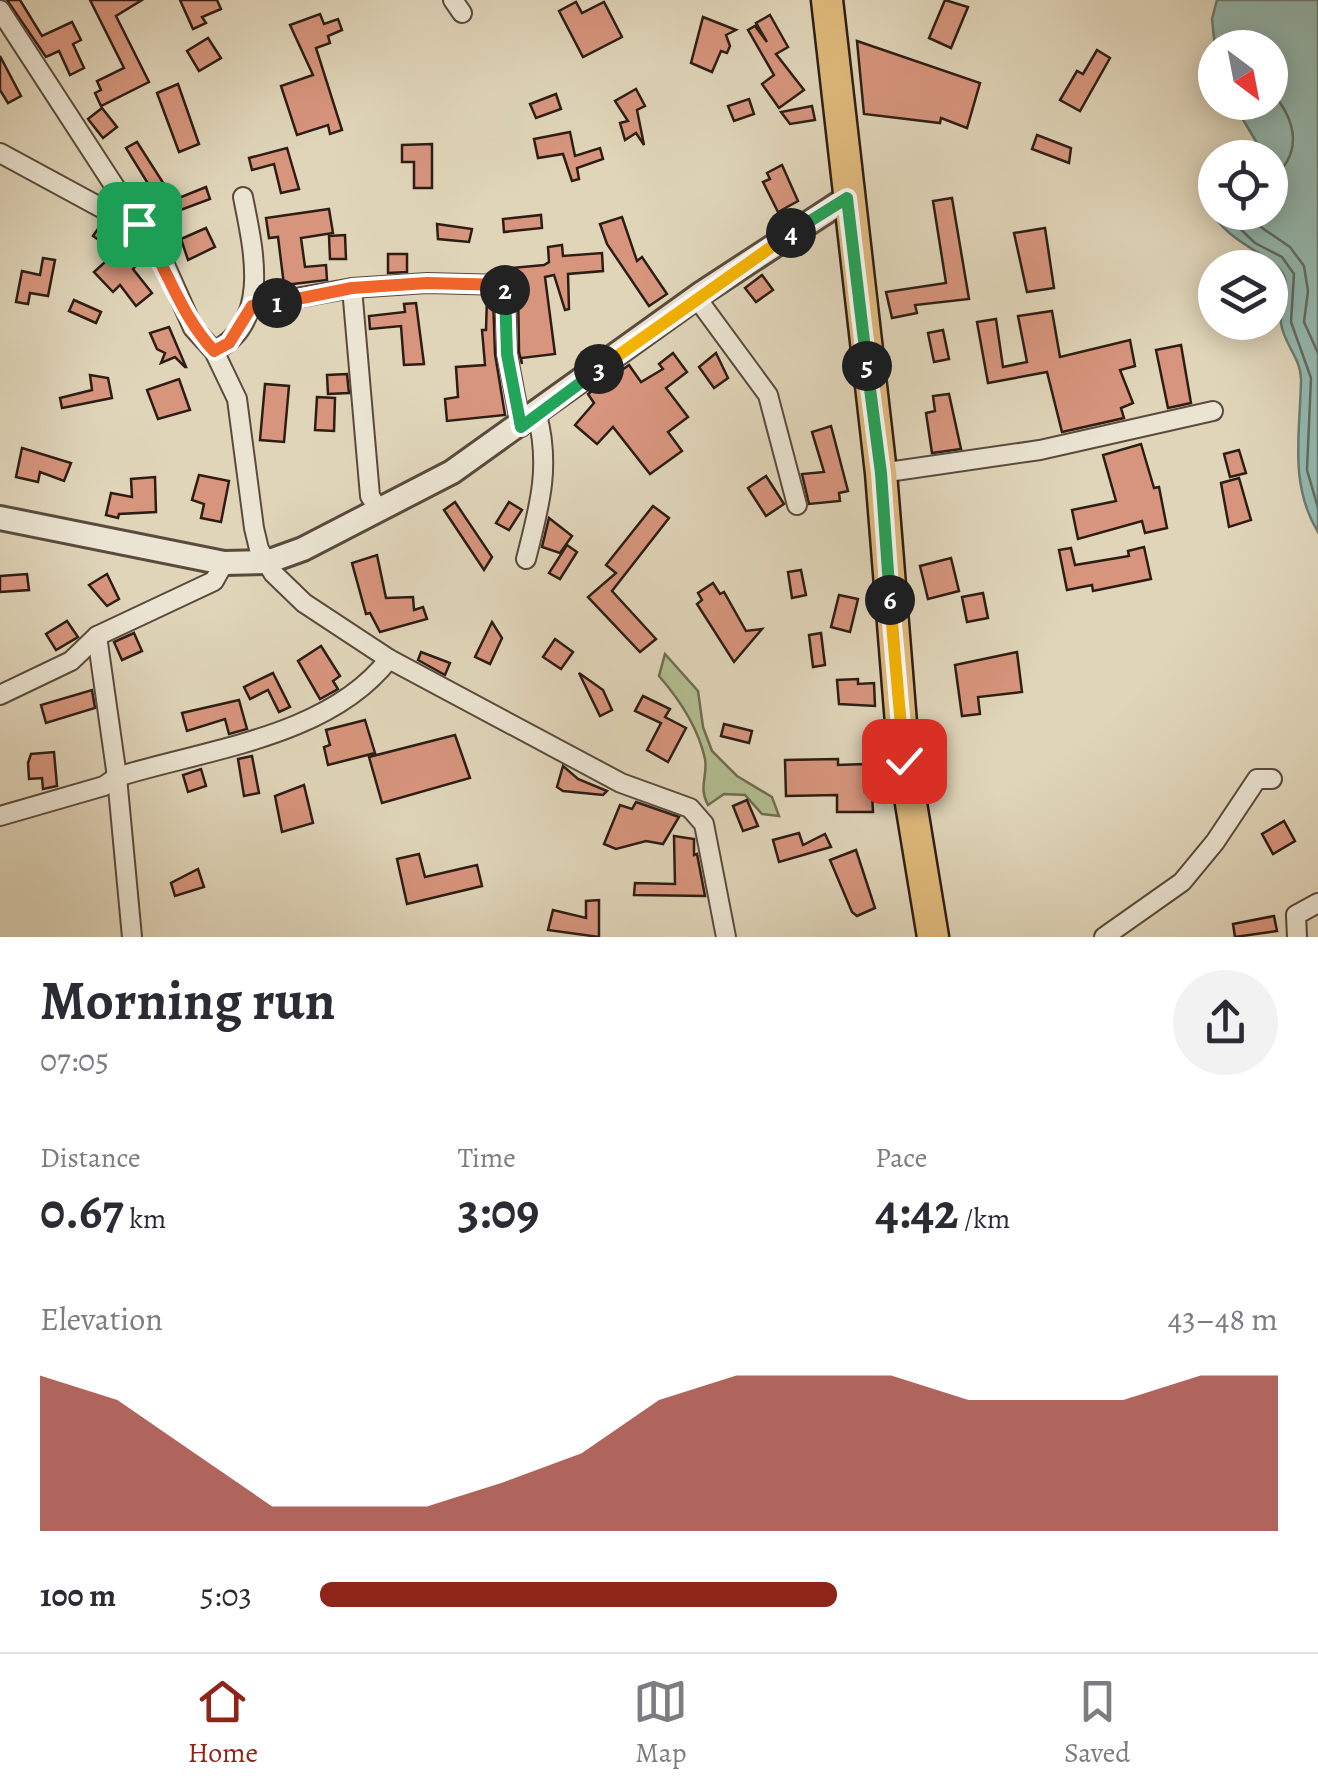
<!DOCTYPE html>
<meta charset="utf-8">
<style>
:root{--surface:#fff;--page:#f2f2f3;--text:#2b2b33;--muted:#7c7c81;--line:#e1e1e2;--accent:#8f2418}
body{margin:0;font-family:Alegreya,serif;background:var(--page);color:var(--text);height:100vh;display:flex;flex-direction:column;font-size:38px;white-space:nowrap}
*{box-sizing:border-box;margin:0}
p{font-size:32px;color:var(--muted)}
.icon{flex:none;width:55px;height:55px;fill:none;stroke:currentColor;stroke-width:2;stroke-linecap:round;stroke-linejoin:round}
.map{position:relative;height:937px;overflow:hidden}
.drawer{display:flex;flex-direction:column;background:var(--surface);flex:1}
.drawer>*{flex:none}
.needle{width:65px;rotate:148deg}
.tools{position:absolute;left:1198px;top:30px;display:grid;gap:20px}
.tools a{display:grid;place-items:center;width:90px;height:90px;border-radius:50%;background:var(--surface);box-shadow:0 5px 25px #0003;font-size:50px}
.pin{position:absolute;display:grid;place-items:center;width:85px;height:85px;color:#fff;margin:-42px;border-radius:20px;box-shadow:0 5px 15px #0006}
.km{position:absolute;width:50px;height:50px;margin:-25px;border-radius:50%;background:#222;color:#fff;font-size:28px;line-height:50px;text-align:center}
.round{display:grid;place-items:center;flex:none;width:105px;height:105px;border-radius:52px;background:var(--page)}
.summary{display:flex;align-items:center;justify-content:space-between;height:170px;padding:0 40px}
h1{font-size:55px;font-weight:700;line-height:75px}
.metrics{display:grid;grid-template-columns:repeat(3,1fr);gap:15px;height:170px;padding:10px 40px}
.metrics div{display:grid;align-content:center}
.metrics b{font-size:50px;font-weight:700}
.metrics small{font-size:28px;font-weight:400}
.metrics p{font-size:28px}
.chart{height:280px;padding:20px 40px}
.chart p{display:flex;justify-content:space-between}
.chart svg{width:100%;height:180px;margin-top:10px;fill:var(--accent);opacity:.7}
ul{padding:0 40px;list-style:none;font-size:32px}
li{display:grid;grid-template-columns:160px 120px 1fr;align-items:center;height:75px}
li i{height:25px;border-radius:12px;background:var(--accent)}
.tabs{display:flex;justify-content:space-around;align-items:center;height:140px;border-top:2px solid var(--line);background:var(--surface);font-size:28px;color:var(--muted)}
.tabs a{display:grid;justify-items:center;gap:5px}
.tabs .on{color:var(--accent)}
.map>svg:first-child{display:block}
</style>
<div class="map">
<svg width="1318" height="937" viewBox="0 0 1318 937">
<rect width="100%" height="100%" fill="#e0d5b9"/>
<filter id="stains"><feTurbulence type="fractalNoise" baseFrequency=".002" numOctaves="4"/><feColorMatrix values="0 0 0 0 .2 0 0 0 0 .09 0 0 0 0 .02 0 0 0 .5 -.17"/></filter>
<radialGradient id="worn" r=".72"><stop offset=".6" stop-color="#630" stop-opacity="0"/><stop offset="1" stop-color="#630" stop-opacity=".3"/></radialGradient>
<!-- green -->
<path fill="#b2bd8f" stroke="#706d52" stroke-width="2.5" d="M 665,654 L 698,691 L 703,727 L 712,751 L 737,776 L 772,797 L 779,816 L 762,814 L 745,795 L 724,794 L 708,805 C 698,787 708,776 705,759 C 698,727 680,700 659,676 Z"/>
<!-- water -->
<path fill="#94b9b0" stroke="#6b7b72" stroke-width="2.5" d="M 1217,0 L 1318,0 L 1318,532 C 1289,485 1300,432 1301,381 C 1302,359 1283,343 1281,323 C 1280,307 1290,292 1284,276 C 1275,255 1226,243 1211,210 L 1215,198 L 1215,212 L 1270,212 L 1270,158 L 1237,157 L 1257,143 L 1233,103 L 1270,102 L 1270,48 L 1215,47 L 1212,19 Z"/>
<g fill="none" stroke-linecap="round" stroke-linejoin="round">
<!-- shore -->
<g stroke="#616b62" stroke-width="2.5">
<path d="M 1270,90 C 1297,120 1304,154 1270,180"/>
<polyline points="1223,212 1255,243 1282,257 1294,274 1291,322 1311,378 1307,470 1318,508"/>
<polyline points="1239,212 1290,247 1304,266 1308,291 1304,322 1318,353"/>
</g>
</g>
<!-- building -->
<g fill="#d7957d" stroke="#2e1d14" stroke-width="2.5">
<polygon points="7,0 20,0 42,36 72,22 81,40 73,44 84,68 70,75 59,51 46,57"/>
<polygon points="90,0 142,0 116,16 149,82 101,106 95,93 101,90 97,81 124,68"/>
<polygon points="180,0 217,0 221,9 202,17 206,23 193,29"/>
<polygon points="945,0 968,7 951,48 929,38"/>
<polygon points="576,2 582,13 604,2 622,37 583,57 559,11"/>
<polygon points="320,14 324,24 338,19 342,30 328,36 330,43 316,48 342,130 330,134 328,125 297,135 281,86 313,75 290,25"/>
<polygon points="770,15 788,47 776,54 804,90 779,108 762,84 774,75 748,30 755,26 767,42 756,23"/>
<polygon points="703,17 736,30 726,35 730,46 727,53 721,51 712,72 691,63"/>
<polygon points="208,38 221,58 199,71 187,51"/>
<polygon points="857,41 980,83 967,128 941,118 940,123 864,114"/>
<polygon points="1097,50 1110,58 1080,111 1060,100 1077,71 1083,74"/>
<polygon points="0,56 21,96 8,103 0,90"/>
<polygon points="178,84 199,144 179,152 157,93"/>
<polygon points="636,89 645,106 637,110 644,145 636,133 625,140 620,123 628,121 615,101"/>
<polygon points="556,94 561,109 536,118 530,104"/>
<polygon points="749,99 754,114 734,121 728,106"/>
<polygon points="812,106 815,120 790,124 781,112"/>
<polygon points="102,108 117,127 103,138 88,119"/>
<polygon points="570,132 575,156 600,148 603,159 577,168 579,179 572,181 563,154 538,158 534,139"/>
<polygon points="1037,135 1071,148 1069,163 1032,149"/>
<polygon points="137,142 174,200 206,187 210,199 175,212 177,217 165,222 160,203 126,148"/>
<polygon points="432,144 432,188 414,188 414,162 402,162 402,145"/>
<polygon points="287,148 299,189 281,193 274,164 252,170 249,158"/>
<polygon points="782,165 798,201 778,212 763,182 770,179 767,173"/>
<polygon points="952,198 969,299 915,305 917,313 892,318 886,292 946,283 933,201"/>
<polygon points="329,209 333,233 301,238 305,267 326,265 327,280 284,285 278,237 269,238 266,218"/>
<polygon points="541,215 542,228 504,232 503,219"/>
<polygon points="622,217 637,261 642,257 667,294 649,306 607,244 600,224"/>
<polygon points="102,223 133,237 145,256 133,269 152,293 136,306 120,285 113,292 94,272 116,252 93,236"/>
<polygon points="437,224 472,229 469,242 438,239"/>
<polygon points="206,228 215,247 188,260 181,239"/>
<polygon points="1045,228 1054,288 1027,292 1014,233"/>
<polygon points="345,235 346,259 330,259 329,236"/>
<polygon points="562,245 563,256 602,253 603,271 568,274 569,309 565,310 554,275 545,277 555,354 521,358 522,364 519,352 518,285 511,268 544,265 549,262 548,247"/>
<polygon points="388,254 407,254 407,272 388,273"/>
<polygon points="43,258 55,260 48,296 30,293 28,304 16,302 22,271 40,275"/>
<polygon points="762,275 773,290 756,302 745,288"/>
<polygon points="487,298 493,298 495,354 505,415 447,421 445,399 458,397 456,367 485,365 482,330 486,330"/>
<polygon points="74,300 101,312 96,323 69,311"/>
<polygon points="416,303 424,364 404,365 401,326 370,329 369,316 405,312 404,304"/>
<polygon points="1052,311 1060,357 1130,340 1135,366 1120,370 1133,403 1121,408 1124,418 1062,432 1047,372 988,383 977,322 996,319 1003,367 1027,362 1018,316"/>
<polygon points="169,327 186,367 185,367 175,357 161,363 165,353 157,349 150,333"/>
<polygon points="943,330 949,359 934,362 928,333"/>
<polygon points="1181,345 1191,403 1168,408 1156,350"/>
<polygon points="673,353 687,372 666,388 688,417 668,432 682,451 650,474 613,427 597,444 575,425 594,403 588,394 629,365 641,382 663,369 659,364"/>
<polygon points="716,353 728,378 714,388 699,367"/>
<polygon points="347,374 349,393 328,394 327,375"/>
<polygon points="90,375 108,378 112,398 62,408 60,398 92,390"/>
<polygon points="179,379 190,410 158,419 147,390"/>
<polygon points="265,384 289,386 284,442 260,440"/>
<polygon points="949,394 961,449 932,453 926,413 935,411 933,396"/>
<polygon points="317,397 335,398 334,431 315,430"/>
<polygon points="831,426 848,491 839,493 840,501 809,504 802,474 824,472 812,432"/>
<polygon points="1141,444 1154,488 1159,487 1167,528 1145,533 1142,521 1078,539 1072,510 1116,501 1103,455"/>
<polygon points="22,448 71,463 64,481 40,472 38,482 16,477"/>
<polygon points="1239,450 1246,473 1230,477 1224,454"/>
<polygon points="199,475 229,481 221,522 201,518 204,504 192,500"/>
<polygon points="766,476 784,504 766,516 748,488"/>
<polygon points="155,477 156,512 119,514 118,518 106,515 111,493 132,497 131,479"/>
<polygon points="1239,478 1251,520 1229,527 1221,483"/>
<polygon points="455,502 492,557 484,570 444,510"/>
<polygon points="509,502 522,510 509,530 496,523"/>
<polygon points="653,506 669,518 612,591 656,639 640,652 588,597 616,573 606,565"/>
<polygon points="549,518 572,536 560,553 542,547"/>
<polygon points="567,545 577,552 560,579 549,573"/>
<polygon points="1144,547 1151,579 1093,591 1092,585 1067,590 1059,550 1071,548 1075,565 1129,556 1128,551"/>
<polygon points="377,555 386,598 413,597 414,610 423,607 427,619 380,632 370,613 366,614 352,563"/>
<polygon points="951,558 959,591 928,599 920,566"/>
<polygon points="801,570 806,595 792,598 788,572"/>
<polygon points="27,574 29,590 0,592 0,576"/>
<polygon points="107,574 119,599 107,606 89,585"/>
<polygon points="713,583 720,594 724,592 746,631 762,629 734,662 697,604 702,600 698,593"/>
<polygon points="983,593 988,618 967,622 962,597"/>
<polygon points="839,595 858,599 850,632 831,627"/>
<polygon points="67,621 78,637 56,650 46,634"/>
<polygon points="492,622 502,638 490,664 475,657"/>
<polygon points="134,633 142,651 122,660 114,642"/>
<polygon points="821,633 825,665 813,667 809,635"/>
<polygon points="555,639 573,652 561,669 543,657"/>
<polygon points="321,646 340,676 333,681 338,689 320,699 298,661"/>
<polygon points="421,652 450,663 445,675 418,660"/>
<polygon points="1017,652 1022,692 978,697 980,714 962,716 955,665"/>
<polygon points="273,673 290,707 279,712 268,690 250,699 244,687"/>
<polygon points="579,673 603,690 612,710 600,716"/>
<polygon points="858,679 858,684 874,683 875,706 839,704 837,680"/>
<polygon points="92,690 95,708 46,723 41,705"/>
<polygon points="643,696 670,709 665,717 686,728 668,762 647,750 661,723 635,711"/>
<polygon points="239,700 247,729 229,734 225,719 187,731 182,713"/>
<polygon points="365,720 375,753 328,765 324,747 330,745 326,730"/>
<polygon points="724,724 752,731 749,743 721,736"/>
<polygon points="455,735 470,778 382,803 369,757"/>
<polygon points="54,752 57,786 43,789 42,778 29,779 28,763 31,754"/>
<polygon points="252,756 259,793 244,796 238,759"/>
<polygon points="838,759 838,765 864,764 865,792 872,792 873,812 837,812 837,795 786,796 785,760"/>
<polygon points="563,766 578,779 607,791 603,795 563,791 557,787"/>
<polygon points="201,769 206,786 188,792 183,775"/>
<polygon points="304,785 313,823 282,832 275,796"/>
<polygon points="747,800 758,826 743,831 733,806"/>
<polygon points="636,802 679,817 663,844 646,841 616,849 604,844 620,805 632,809"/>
<polygon points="1284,821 1295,841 1273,854 1262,834"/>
<polygon points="799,833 803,845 825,834 831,847 779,862 773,840"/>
<polygon points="674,836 694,839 694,855 697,854 705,896 634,895 635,883 675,884"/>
<polygon points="856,850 875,908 857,916 852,912 830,860"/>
<polygon points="419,854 425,877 477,865 482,886 407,904 397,859"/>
<polygon points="198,869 204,887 175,896 171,883"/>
<polygon points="599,900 599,937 548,930 553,910 586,918 586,901"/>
<polygon points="1274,916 1277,931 1235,937 1233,924"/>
</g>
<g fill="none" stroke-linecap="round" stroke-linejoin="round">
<!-- minor casing -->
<g stroke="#5a4b3d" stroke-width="22">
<g id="minor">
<polyline points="453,0 462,13"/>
<polyline points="0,10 139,224"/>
<polyline points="0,153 133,225 139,224 162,258 193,328 214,351 237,399 254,528 259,549 273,573 304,603 389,659 621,783 690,808 704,824 726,937"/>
<polyline points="352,288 370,496 379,510"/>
<polyline points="696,297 768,395 797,505"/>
<polyline points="251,306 352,288 427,283 505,285 507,353 521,427"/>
<path d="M 214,351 C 272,322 253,248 243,197"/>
<polyline points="881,473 1040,450 1213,411"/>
<path d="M 526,559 C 539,508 551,467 537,415"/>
<polyline points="97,636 117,777 132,937"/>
<polyline points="0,695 71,661 97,636 214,581 224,563"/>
<path d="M 0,816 L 104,786 L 117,777 C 207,749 329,737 389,659"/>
<polyline points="1104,937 1182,882 1215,842 1257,779 1272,779"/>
<polyline points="1297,937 1296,915 1318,903"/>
</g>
</g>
<!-- tertiary casing -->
<g stroke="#5a4b3d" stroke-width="28">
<polyline id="tertiary" points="0,518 224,563 267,562 303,549 452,472 702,293 847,198"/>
</g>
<!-- primary casing -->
<g stroke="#2e1d14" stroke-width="35">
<polyline id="primary" points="827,0 881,473 904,761 933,937"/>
</g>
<!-- minor -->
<use href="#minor" stroke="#ebe4d2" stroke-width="18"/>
<!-- tertiary -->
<use href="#tertiary" stroke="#ebe4d2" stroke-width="22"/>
<!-- primary -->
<use href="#primary" stroke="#e0ba7c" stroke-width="30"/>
</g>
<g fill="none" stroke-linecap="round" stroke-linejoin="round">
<!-- split-1 casing -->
<g stroke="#fff" stroke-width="20">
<path id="split-1" d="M 139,224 C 166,265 180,315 214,351 L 229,343 L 252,306 L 277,303"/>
</g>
<!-- split-2 casing -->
<g stroke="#fff" stroke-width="20">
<polyline id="split-2" points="277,303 352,288 427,283 505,285 505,290"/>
</g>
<!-- split-3 casing -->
<g stroke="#fff" stroke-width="20">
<polyline id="split-3" points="505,290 507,354 521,427 599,369"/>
</g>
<!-- split-4 casing -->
<g stroke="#fff" stroke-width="20">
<polyline id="split-4" points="599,369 791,233"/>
</g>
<!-- split-5 casing -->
<g stroke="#fff" stroke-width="20">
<polyline id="split-5" points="791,233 847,198 867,366"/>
</g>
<!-- split-6 casing -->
<g stroke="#fff" stroke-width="20">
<polyline id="split-6" points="867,366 881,473 890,600"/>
</g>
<!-- split-7 casing -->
<g stroke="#fff" stroke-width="20">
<polyline id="split-7" points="890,600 904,761"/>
</g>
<!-- split-1 -->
<use href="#split-1" stroke="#f0652b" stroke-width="12"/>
<!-- split-2 -->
<use href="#split-2" stroke="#f0652b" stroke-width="12"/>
<!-- split-3 -->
<use href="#split-3" stroke="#22a559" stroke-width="12"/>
<!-- split-4 -->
<use href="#split-4" stroke="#f5b400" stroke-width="12"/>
<!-- split-5 -->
<use href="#split-5" stroke="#22a559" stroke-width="12"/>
<!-- split-6 -->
<use href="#split-6" stroke="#22a559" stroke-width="12"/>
<!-- split-7 -->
<use href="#split-7" stroke="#f5b400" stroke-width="12"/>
</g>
<rect width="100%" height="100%" filter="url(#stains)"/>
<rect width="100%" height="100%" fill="url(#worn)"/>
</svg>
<div class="tools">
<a><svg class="needle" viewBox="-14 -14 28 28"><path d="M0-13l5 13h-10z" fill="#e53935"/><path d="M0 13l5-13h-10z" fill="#7c7c81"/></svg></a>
<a><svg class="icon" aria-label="locate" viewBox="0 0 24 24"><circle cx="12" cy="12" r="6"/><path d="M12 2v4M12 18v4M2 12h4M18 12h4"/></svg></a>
<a><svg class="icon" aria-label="layers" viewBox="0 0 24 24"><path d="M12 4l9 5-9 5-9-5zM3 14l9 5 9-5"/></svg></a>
</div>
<div class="pin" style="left:139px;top:224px;background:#1e9e55"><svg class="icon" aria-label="arrive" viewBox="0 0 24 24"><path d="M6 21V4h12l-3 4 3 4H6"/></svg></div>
<div class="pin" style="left:904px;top:761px;background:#d93025"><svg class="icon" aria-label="check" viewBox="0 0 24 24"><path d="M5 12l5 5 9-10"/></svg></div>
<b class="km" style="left:277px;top:303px">1</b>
<b class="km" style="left:505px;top:290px">2</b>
<b class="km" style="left:599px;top:369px">3</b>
<b class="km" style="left:791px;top:233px">4</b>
<b class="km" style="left:867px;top:366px">5</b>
<b class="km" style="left:890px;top:600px">6</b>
</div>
<section class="drawer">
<div class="summary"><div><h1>Morning run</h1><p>07:05</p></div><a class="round"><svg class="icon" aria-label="share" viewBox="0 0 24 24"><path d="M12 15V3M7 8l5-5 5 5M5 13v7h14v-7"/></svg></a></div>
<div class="metrics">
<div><p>Distance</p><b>0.67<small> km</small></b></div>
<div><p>Time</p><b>3:09</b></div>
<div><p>Pace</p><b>4:42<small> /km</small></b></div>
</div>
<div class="chart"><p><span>Elevation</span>43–48 m</p>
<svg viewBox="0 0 160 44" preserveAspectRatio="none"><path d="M0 44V6L10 12L20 25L30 38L40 38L50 38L60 32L70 25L80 12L90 6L100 6L110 6L120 12L130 12L140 12L150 6L160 6V44z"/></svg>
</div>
<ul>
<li><b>100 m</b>5:03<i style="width:54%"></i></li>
</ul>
</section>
<nav class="tabs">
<a class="on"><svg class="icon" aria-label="home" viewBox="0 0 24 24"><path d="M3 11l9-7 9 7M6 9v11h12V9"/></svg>Home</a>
<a><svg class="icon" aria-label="map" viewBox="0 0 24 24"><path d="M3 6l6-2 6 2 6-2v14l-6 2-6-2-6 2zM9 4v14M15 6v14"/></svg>Map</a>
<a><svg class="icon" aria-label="saved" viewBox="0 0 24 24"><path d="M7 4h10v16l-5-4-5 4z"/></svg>Saved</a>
</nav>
